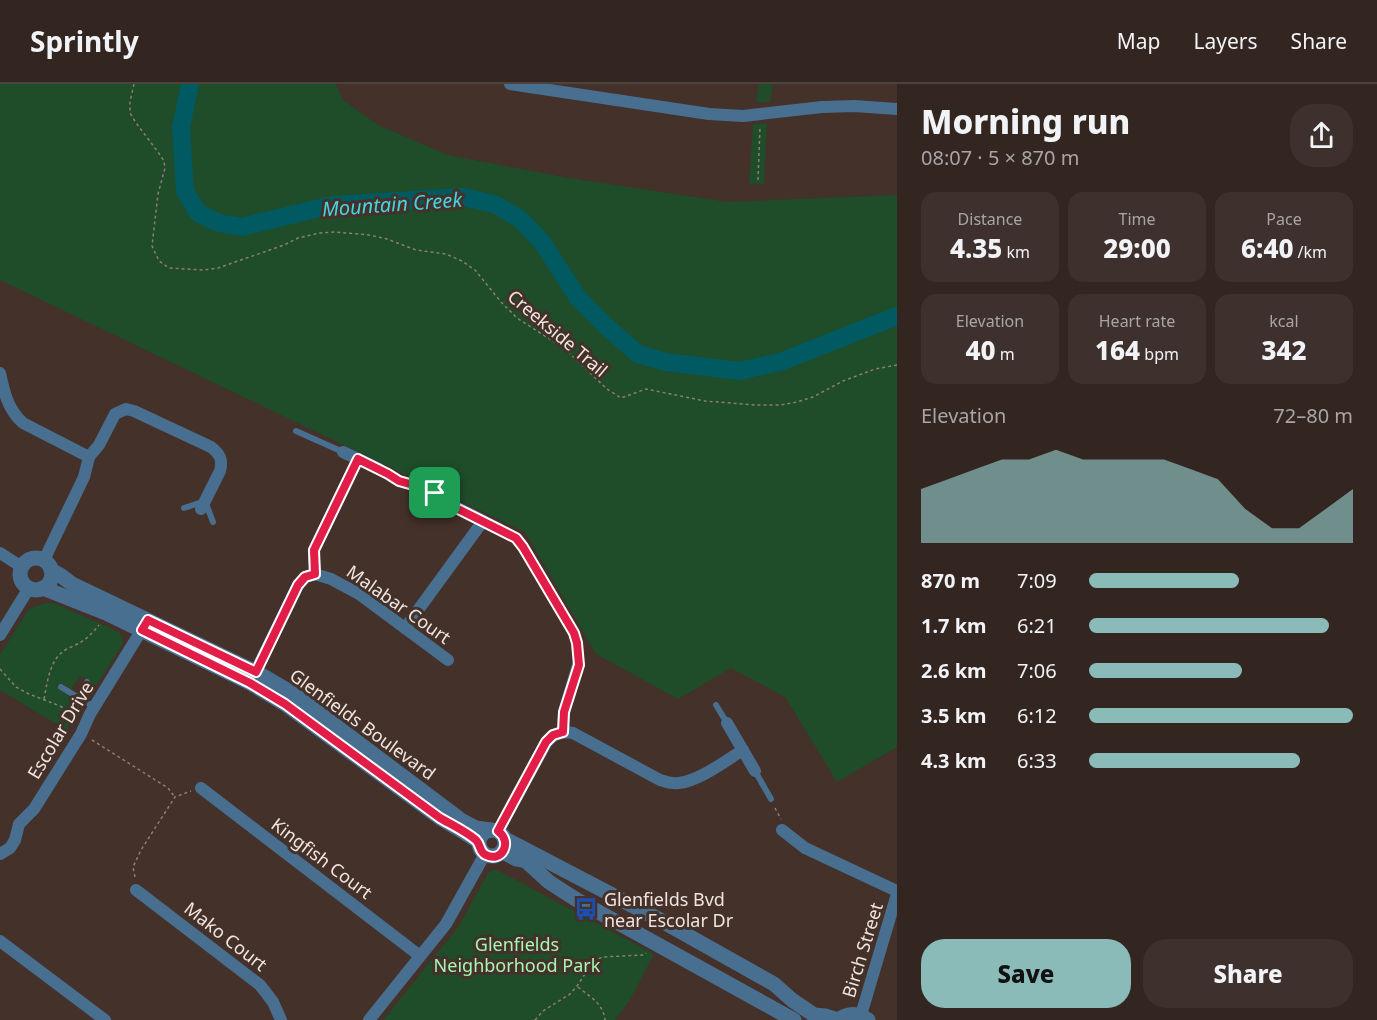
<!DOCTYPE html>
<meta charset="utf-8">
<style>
:root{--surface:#332520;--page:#3e312d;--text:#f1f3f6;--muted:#a9a5a5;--line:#4e423e;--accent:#8bbbb9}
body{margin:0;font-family:"Noto Sans",sans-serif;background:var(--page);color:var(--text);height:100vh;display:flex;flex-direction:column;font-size:22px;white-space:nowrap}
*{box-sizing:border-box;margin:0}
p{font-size:20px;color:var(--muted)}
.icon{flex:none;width:33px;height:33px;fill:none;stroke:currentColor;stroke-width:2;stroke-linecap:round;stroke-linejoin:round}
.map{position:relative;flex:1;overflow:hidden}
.panel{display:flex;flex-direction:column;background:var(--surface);width:480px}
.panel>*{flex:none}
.pin{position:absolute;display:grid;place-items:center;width:51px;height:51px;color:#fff;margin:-26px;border-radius:12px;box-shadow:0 3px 9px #0006}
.round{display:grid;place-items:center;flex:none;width:63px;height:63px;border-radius:24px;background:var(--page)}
.head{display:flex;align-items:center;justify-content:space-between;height:102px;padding:0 24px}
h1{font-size:33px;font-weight:800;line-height:45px}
.figures{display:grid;grid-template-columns:repeat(3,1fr);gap:9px;height:102px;padding:6px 24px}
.figures div{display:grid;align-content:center;border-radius:15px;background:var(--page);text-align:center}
.figures b{font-size:26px;font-weight:800}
.figures small{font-size:16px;font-weight:400}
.figures p{font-size:16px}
.chart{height:168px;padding:12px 24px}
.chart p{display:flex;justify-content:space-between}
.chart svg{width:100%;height:108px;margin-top:6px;fill:var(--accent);opacity:.7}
.button{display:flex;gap:12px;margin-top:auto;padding:12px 24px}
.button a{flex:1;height:69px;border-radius:24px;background:var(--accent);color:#111;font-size:24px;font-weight:800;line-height:69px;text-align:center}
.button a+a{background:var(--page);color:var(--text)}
ul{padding:0 24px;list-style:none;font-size:20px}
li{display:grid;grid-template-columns:96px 72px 1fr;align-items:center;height:45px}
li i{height:15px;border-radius:8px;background:var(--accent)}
header{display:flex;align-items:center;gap:36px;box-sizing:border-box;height:84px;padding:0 30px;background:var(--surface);border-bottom:2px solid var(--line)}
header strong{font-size:28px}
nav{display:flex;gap:33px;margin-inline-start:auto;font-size:21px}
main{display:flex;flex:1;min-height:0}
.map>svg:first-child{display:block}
</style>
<header>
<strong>Sprintly</strong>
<nav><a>Map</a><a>Layers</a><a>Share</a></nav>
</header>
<main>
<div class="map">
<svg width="897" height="936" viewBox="0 0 897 936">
<rect width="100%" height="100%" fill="#44312a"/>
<!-- green -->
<g fill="#1f4c29">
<polygon points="0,0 336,0 343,16 378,41 448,71 569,94 728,118 897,111 897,663 837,698 785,613 731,584 678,615 596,570 525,448 0,196"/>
<polygon points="759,0 773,0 770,18 756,18"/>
<polygon points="767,39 764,100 749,100 753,40"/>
<polygon points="45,519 54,519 119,548 122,553 123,560 88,614 83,610 90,597 80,592 71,605 61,599 57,604 81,620 69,642 68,647 0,606 0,571 29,525"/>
<polygon points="494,786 499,787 654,870 630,916 615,936 383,936 459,842 487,791 490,787"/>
</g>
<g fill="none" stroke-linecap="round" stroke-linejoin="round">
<!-- river -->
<polyline stroke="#015a61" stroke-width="18" points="190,0 181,43 185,107 198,129 219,139 242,143 332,121 463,113 494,120 520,135 542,158 578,214 607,243 638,270 666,278 739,287 780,278 897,232"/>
<!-- path -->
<g stroke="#8d7d77" stroke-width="1.5" stroke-dasharray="3 3" stroke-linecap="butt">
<polyline points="134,0 130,18 130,29 136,39 158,68 164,77 165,84 158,110 152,162 159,177 169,184 204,186 218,184 284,161 298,154 320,149 334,148 369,151 387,155 416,166 446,170 462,177 475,186 501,218 517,234 565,265 607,305 621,314 646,305 705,317 754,321 780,321 797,318 813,313 843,297 875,285 897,281"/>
<polyline points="758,96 760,43"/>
<polyline points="410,401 431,406 451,421"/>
<polyline points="0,585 16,603 29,610 60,622 75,631"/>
<path d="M 44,615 C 47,600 49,581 60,570 C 66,564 75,562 81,558 C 89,553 94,547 99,541"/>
<polyline points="92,656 168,704 174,712"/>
<polyline points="775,724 781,735"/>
<polyline points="135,793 133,783 141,766 175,713 191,707"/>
<path d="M 578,903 C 590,913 603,919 605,936"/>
<polyline points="535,936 543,927 570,910 577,902 593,878 602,873 644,871 646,869"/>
</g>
<!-- service -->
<g stroke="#486f8f" stroke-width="6">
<polyline points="296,347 343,368"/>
<polyline points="379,385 403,398"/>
<polyline points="184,424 205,417 213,438"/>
<polyline points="499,445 510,450 520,458 547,503 576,554 578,581"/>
<polyline points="61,603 94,623"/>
<polyline points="78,613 87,598"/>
<polyline points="716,621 727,639"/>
<polyline points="755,687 771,715"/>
</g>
<!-- minor -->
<g stroke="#486f8f" stroke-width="12">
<polyline points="510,0 709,30 743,32 822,23 854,22 897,25"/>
<path d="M 0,289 C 4,308 8,326 23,339 L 89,373"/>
<polyline points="343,368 379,385"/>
<polyline points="460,425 499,445"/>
<polyline points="0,469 22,483"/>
<path d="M 44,476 L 84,393 L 89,373 L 99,361 L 115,330 L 126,325 L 134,327 L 211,363 C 220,370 223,376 220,387 L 201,425"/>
<polyline points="315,490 314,475 314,466 358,375"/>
<polyline points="405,544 483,437"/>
<polyline points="0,551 29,504"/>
<polyline points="252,595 298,501 305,493 315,490 331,495 359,510 448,576"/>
<polyline points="727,639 755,687"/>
<polyline points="563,648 564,628 578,581"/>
<polyline points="201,704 420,872"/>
<polyline points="782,746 805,764 897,807"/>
<path d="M 498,747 L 546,659 C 553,649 562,647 573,649 L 660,696 C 666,698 673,700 679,699 C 699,697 725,677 743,666"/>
<polyline points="0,770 10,764 15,756 19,740 34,725 81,650 90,630 146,539"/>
<polyline points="136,806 260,901 273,918 281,936"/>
<polyline points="0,857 105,936"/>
<polyline points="861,931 897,810"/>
<polyline points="369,936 446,840 485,770"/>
</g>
<!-- tertiary -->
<g stroke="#486f8f" stroke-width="15">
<circle cx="36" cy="490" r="16"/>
<polyline points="51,486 60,491 72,500 256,588 292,609 461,736 476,744 490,746"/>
<polyline points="43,504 106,529 250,599 285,620 440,734 457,744 479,758"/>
<circle cx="492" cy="759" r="13"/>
<polyline points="505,755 660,836 774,900 792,916 814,931 825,932 838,936"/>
<polyline points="503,768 516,775 526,777 549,798 577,816 794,936"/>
<path d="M 838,936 C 849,928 858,929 868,936"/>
</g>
</g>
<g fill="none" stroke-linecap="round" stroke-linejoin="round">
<!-- route casing -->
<g stroke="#fff" stroke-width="12">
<path id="route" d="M 358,375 L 388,390 L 399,397 L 431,406 L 450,421 L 516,454 L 523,463 L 574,549 L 577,559 L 579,581 L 564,628 L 563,648 L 553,651 L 546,658 L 498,747 C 513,758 502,779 486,771 C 479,768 481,761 476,756 C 465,747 452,741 440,734 L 285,620 L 250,599 L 142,546 L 148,536 L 256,588 L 298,501 L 305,493 L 315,490 L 314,466 Z"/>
</g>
<!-- route -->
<use href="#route" stroke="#e11d48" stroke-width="8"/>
</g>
<!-- icons -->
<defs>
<g id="bus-bare" transform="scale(1.8)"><path d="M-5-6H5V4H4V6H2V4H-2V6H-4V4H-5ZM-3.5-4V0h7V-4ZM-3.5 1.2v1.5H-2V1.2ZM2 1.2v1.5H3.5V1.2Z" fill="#1a4fb4" stroke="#44312a" stroke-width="2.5" paint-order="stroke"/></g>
</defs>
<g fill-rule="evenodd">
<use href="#bus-bare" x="586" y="825"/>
</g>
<g text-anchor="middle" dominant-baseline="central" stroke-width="6" stroke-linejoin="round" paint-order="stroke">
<!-- street labels -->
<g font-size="18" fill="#f0e4df" stroke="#44312a">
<text transform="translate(558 249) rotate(40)">Creekside Trail</text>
<text transform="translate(399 520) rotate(35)">Malabar Court</text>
<text transform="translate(363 640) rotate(36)">Glenfields Boulevard</text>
<text transform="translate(60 646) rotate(-59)">Escolar Drive</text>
<text transform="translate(322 774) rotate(37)">Kingfish Court</text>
<text transform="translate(226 852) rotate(38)">Mako Court</text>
<text transform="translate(862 866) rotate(-73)">Birch Street</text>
</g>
<!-- poi labels -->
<g font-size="18" fill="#f0e4df" stroke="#44312a" text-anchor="start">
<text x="604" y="815">Glenfields Bvd<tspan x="604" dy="21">near Escolar Dr</tspan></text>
</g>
<!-- park labels -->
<g font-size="18" fill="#a6f6b3" stroke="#44312a">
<text x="517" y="860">Glenfields<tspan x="517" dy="21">Neighborhood Park</tspan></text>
</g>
<!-- water labels -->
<g font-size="20" font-style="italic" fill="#43d5e1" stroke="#44312a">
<text transform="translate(392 120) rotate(-4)">Mountain Creek</text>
</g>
</g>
</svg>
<div class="pin" style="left:435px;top:409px;background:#1e9e55"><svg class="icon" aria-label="arrive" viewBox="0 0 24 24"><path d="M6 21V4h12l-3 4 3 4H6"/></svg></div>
</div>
<section class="panel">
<div class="head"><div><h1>Morning run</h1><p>08:07 · 5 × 870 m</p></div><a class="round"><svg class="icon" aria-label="share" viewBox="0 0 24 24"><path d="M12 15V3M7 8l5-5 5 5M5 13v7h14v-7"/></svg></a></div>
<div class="figures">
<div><p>Distance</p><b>4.35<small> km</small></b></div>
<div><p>Time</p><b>29:00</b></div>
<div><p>Pace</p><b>6:40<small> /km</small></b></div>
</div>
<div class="figures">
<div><p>Elevation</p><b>40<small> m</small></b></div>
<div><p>Heart rate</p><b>164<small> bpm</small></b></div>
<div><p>kcal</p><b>342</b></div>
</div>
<div class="chart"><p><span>Elevation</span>72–80 m</p>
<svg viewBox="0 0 160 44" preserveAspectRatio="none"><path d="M0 44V22L10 18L20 14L30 10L40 10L50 6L60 10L70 10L80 10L90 10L100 14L110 18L120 30L130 38L140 38L150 30L160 22V44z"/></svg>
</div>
<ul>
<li><b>870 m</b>7:09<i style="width:57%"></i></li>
<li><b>1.7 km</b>6:21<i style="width:91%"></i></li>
<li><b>2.6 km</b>7:06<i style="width:58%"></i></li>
<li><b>3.5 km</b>6:12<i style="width:100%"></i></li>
<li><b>4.3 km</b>6:33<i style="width:80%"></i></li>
</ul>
<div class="button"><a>Save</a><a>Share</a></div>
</section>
</main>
